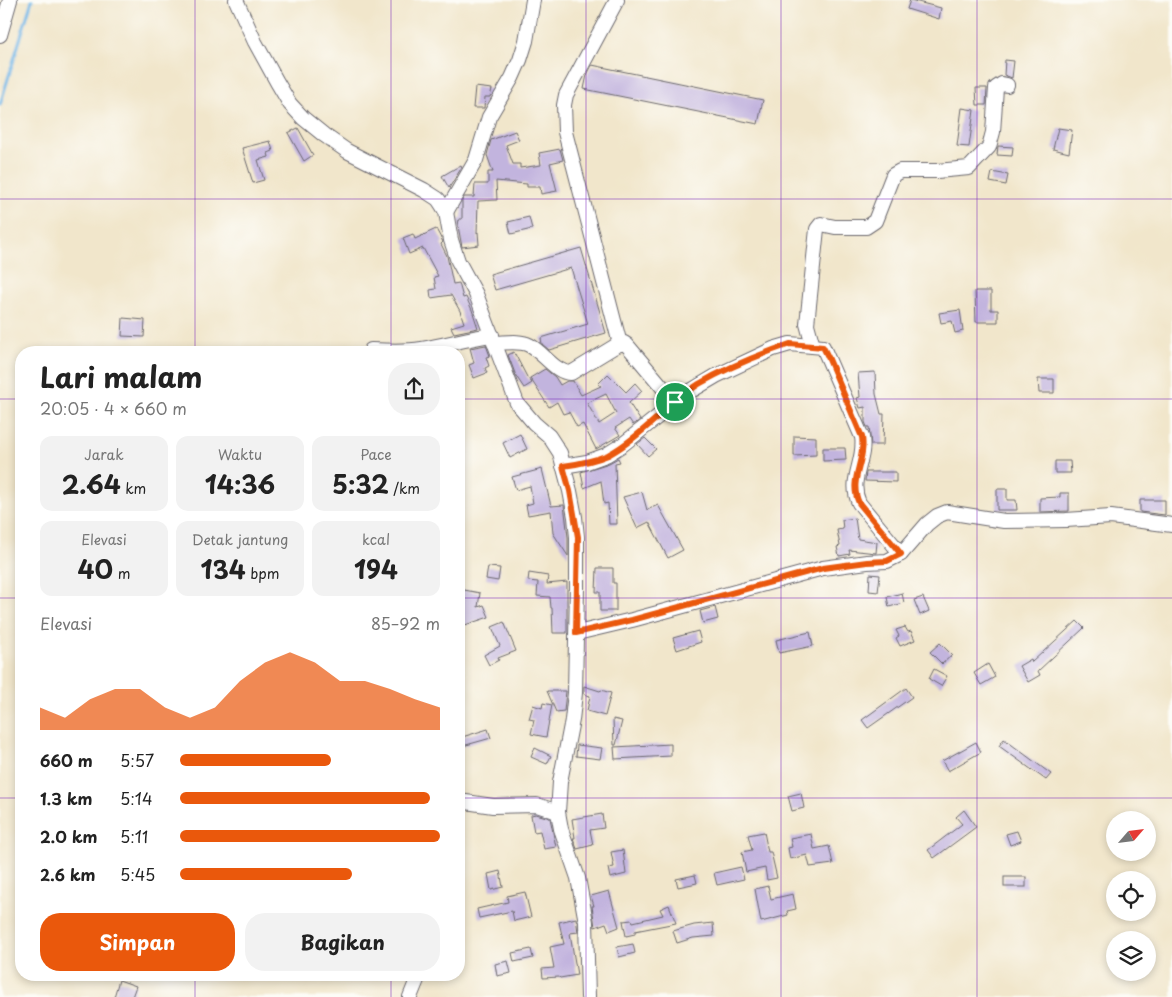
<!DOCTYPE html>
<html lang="id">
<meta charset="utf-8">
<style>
:root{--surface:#fff;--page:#f2f2f2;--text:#222;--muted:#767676;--accent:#ea580c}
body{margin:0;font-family:"Playpen Sans",sans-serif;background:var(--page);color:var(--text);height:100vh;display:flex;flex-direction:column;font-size:19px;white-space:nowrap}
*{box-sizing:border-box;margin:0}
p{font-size:16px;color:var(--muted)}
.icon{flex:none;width:28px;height:28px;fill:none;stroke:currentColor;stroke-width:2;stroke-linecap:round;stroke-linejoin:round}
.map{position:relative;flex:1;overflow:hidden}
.sheet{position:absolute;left:15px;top:346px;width:450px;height:635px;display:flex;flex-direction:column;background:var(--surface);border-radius:20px;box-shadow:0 2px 8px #0003}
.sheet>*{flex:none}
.needle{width:32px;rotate:62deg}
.fabs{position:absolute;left:1106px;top:811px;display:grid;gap:10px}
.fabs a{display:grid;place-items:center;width:50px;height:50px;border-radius:50%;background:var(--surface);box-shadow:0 2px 8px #0003;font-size:25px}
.pin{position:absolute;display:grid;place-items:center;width:42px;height:42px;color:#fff;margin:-21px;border:2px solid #fff;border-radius:50%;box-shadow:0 1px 5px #0007}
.round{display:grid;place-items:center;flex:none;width:52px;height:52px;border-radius:20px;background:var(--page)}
.summary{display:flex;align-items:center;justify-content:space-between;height:85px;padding:0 25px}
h1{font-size:28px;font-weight:700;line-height:38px}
.stats{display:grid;grid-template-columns:repeat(3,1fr);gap:8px;height:85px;padding:5px 25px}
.stats div{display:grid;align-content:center;border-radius:12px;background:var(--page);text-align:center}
.stats b{font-size:25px;font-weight:700}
.stats small{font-size:14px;font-weight:400}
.stats p{font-size:14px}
.chart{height:140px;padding:10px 25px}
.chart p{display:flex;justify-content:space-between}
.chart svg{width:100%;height:90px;margin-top:5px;fill:var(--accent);opacity:.7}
.button{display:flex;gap:10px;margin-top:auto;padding:10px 25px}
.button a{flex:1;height:58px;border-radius:20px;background:var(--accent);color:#fff;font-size:20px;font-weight:700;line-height:58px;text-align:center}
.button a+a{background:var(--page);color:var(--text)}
ul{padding:0 25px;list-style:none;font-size:16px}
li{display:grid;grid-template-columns:80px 60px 1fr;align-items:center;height:38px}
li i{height:12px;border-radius:6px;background:var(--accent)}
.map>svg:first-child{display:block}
</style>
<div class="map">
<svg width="1172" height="997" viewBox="0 0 1172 997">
<rect width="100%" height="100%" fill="#fdfcf7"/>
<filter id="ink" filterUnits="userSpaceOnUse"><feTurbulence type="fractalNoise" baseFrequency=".02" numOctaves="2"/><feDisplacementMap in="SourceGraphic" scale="10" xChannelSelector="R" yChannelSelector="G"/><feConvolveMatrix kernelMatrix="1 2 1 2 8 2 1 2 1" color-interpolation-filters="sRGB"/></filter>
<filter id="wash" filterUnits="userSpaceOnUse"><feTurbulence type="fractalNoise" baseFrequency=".0096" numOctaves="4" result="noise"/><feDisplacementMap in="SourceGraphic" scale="20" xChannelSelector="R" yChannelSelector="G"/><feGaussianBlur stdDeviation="1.12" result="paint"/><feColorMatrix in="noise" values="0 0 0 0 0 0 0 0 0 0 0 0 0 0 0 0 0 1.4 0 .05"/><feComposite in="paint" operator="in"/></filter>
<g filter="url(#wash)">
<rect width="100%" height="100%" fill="#f1e6cb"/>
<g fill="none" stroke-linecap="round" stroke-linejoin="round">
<!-- stream -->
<polyline stroke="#70b6e7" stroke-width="3" points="0,105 32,0"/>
</g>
<g id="blocks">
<!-- building -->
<g fill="#c2b4de" fill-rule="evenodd">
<polygon points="910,0 941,8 939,19 907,9"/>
<polygon points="1005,60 1014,61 1012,78 1004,75"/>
<polygon points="592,65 763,100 758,124 584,89 587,75"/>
<polygon points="475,87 492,89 490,97 485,97 484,108 473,108"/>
<polygon points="976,88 987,88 986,105 977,105"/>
<polygon points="962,108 974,110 969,147 957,146"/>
<polygon points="298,128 313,155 304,161 288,133"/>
<polygon points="1058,128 1072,130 1069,153 1053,149"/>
<polygon points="515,131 519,140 506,145 513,164 520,164 520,168 541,165 539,153 560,149 563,160 550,163 557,191 541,194 540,187 527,187 527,184 496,181 497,200 478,201 477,233 478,232 479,245 462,247 458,226 459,219 462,219 462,201 464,197 474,197 475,184 488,184 488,172 493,172 487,155 491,140"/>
<polygon points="270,141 273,151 268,153 269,157 258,160 264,180 253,183 242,148"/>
<polygon points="998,146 1013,147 1012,156 997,155"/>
<polygon points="461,165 462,167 449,188 442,176"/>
<polygon points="992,172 1008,175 1006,185 990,182"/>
<polygon points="529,217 532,229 511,234 508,222"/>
<polygon points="436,229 443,242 441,244 447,256 453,284 459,283 463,298 466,297 472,310 478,328 454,333 451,327 464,323 460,311 451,295 431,298 430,290 436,289 434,277 438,276 423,248 409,254 403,238 413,234 415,239"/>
<polygon points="581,248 606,333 549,350 542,344 541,338 588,324 571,268 495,290 490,274"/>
<polygon points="975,291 991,291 991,310 998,310 998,322 976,322"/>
<polygon points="960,310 963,331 955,333 952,321 941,323 939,313"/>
<polygon points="123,318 145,320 144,337 122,336"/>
<polygon points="486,345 490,356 486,357 489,366 485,368 487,373 474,378 469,365 474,363 470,348"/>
<polygon points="514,352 527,377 532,383 524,388 516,376 508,355"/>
<path d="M 545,369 L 555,377 L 560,385 L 567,381 L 573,381 L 581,395 L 601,386 L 598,384 L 608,374 L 626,392 L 635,383 L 642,391 L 629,403 L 640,420 L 633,425 L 629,419 L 615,428 L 620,435 L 596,449 L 583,424 L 577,427 L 569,412 L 563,414 L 557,402 L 549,407 L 530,378 ZM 606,394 L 616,413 L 599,424 L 587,403 Z"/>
<polygon points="875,372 876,394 881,414 884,414 883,445 871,445 869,427 867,427 865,422 865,407 860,408 857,398 860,397 858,373"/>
<polygon points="1038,379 1054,379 1054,393 1039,393"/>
<polygon points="520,434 527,449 510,458 503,443"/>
<polygon points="794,436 816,437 816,455 794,456"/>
<polygon points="645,438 656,449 648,456 637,444"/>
<polygon points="823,448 845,448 846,460 823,461"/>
<polygon points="618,458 620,462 615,463 617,524 609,524 608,503 604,504 601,481 584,488 581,472 609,463"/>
<polygon points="1055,461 1070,461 1071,473 1055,473"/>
<polygon points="542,469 551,506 564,505 568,537 568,556 553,533 551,511 528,515 526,505 533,503 530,486 516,490 512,477"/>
<polygon points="866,472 896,472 896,482 865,481"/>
<polygon points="997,489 1007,489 1007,500 1016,500 1017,510 997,510"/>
<polygon points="642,492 647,510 658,505 683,550 668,558 649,522 637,528 623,497"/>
<polygon points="1060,493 1069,493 1069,511 1040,512 1040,498 1060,497"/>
<polygon points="1140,500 1165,500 1165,515 1140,512"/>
<polygon points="855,518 858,539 877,542 876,553 849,550 850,554 839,556 837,547 840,546 837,530 843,529 842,520"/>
<polygon points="488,567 500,568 498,581 486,579"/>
<polygon points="597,568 613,568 613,583 616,583 616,611 600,611 600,592 596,592"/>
<polygon points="529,573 548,576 547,584 567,582 567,633 553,633 552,608 551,608 550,597 537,596 538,582 528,581"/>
<polygon points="870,574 880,575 878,592 869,591"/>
<polygon points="459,589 480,593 478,607 484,605 489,617 459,627"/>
<polygon points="902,593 904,603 889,607 887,597"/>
<polygon points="923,597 929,611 920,615 914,600"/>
<polygon points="715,607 718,619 703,623 700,611"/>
<polygon points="1077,621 1084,628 1038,671 1040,675 1028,682 1019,666 1031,659 1032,662"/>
<polygon points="504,622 516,651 498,658 499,660 489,665 484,655 500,646 492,627"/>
<polygon points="905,627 908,632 911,631 915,640 900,646 896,638 899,636 896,630"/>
<polygon points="698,631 701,642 677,650 673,638"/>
<polygon points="810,632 813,646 779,653 776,640"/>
<polygon points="940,643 952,655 942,664 930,652"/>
<polygon points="988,664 995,677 981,685 974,673"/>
<polygon points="934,669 947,676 941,686 929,679"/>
<polygon points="584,686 600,691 601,690 611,693 605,716 587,711 590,696 584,694"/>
<polygon points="906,688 912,697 868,728 862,720"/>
<polygon points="547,691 566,691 564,711 556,712"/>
<polygon points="543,703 552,705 546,737 531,734 534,720 529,719 533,705 542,708"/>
<polygon points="613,719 622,721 616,745 614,745"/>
<polygon points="488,729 491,738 459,747 459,738"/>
<polygon points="1004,739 1051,774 1046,780 999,746"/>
<polygon points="976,742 981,752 948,771 942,761"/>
<polygon points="671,744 671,756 615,759 614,747"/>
<polygon points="577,745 602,748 600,759 576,756"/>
<polygon points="535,748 551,756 547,764 531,757"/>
<polygon points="801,793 804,808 792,811 788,796"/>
<polygon points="964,810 976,827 934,858 928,850 962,824 956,817"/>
<polygon points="536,814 550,818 556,847 544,849 540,831 534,832 531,815"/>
<polygon points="602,814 604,828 590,830 593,845 577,849 573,838 575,838 572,819"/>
<polygon points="1017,831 1021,841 1010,845 1006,834"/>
<polygon points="764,832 768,852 771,852 777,878 767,880 765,868 746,872 742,852 752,850 748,835"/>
<polygon points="811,834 814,849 829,846 833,864 810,867 807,855 790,859 788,848 792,847 790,838"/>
<polygon points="623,850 626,874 610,878 608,868 614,867 611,852"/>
<polygon points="741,867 744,879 717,885 714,873"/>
<polygon points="500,871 503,887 491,890 488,874"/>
<polygon points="695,875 697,883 678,887 676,879"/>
<rect x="1004" y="877" width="22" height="10"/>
<polygon points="768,886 771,899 793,894 796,909 787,911 788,915 761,922 755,889"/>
<polygon points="609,891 619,927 609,931 606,923 595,927 592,906 594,906 591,896"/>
<polygon points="525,892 531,917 514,921 512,911 479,918 477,909 508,902 507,896"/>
<polygon points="669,905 676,923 635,931 635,934 626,936 623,921 632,920 633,922 663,915 660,909"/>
<polygon points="576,918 578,932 570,933 577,975 560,978 559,977 543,978 542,969 554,968 550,947 564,944 559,922"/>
<polygon points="713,923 714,936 693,938 677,943 673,931 694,925"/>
<polygon points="633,944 635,953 619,957 617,947"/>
<polygon points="531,949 533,958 514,962 512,953"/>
<polygon points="508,961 511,973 497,976 495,964"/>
<polygon points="119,980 136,986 132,997 114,997"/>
</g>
</g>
</g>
<g filter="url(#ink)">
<use href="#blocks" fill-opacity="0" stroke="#6a676d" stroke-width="1"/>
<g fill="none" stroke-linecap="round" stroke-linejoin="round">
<!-- minor casing -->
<g stroke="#6a676d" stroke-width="16">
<g id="minor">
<polyline points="236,0 255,42 277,82 290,104 303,118 324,135 347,151 424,190 438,199 442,205 446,212 451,240 458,261 476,294 517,403 534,423 549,436 560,453 570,491 575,517 577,537 577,586 575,693 572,720 560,782 558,812 561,829 578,878 586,922 588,997"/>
<polyline points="617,0 566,95 564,105 565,132 620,344"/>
<polyline points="0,35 10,0"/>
<polyline points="446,212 476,160 489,117 512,78 520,60 526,41 533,0"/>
<path d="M 494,343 C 505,343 520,340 529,345 C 543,352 555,373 571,373 L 617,345 L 624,343 L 627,345 L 675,402"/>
<polyline points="813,346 807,324 817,229 821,224 835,227 866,227 875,221 893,175 900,171 937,171 969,168 989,147 993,132 996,88 1002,84 1007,85"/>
<path d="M 371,350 C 388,351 405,352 422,349 C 446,345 468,338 492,335"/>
<path d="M 563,466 L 587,462 L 606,455 L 622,445 L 689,392 L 716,376 L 773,349 L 790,344 L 823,347 L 862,437 C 866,461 848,479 859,503 L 901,554"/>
<polyline points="577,633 632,620 823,568 867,562 887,561 901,554 927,524 937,516 947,512 1004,521 1066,520 1111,517 1172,525"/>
<polyline points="459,801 493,806 537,805 558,812"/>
<polyline points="410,997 419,975"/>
</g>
</g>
<!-- minor -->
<use href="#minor" stroke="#fff" stroke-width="14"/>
</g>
</g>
<g fill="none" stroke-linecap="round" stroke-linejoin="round" filter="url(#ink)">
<!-- route casing -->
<g stroke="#fff" stroke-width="10">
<path id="route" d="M 790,344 L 823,347 L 828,357 L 862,437 C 866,461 848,480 859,503 L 901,554 L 887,561 L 867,562 L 823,568 L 632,620 L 576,633 L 578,537 L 570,491 L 563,466 C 578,464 594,461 608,455 C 640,438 668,404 699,384 C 726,368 761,354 790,344 Z"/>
</g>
<!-- route -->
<use href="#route" stroke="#ea580c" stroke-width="6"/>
</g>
<!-- grid -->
<path fill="none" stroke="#7b2cbf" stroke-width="1" stroke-opacity="0.55" d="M 195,0 L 195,352M 391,0 L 391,352M 586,0 L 586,997M 781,0 L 781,997M 977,0 L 977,997M 0,199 L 1172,199M 0,399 L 21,399M 459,399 L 1172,399M 0,598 L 21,598M 459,598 L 1172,598M 0,798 L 21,798M 459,798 L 1172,798M 195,975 L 195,997M 391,975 L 391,997"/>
</svg>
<div class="fabs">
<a><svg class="needle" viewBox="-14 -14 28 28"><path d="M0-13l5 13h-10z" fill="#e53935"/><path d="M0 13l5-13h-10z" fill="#767676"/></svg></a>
<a><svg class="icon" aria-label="locate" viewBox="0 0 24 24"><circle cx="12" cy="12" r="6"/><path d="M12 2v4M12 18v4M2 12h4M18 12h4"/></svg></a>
<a><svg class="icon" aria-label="layers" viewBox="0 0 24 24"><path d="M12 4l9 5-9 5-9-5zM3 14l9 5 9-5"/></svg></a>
</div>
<div class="pin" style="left:675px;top:402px;background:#1e9e55"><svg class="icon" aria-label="arrive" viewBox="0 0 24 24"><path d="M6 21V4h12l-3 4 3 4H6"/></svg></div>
<section class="sheet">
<div class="summary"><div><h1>Lari malam</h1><p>20:05 · 4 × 660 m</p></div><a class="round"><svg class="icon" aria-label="share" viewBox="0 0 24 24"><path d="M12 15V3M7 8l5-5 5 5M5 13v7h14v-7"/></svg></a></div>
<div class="stats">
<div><p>Jarak</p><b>2.64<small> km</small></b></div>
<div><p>Waktu</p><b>14:36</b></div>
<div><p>Pace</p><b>5:32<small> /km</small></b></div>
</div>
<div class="stats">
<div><p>Elevasi</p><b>40<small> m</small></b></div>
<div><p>Detak jantung</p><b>134<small> bpm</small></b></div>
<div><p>kcal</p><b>194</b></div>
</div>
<div class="chart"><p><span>Elevasi</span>85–92 m</p>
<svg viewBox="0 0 160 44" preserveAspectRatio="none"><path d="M0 44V33L10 38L20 29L30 24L40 24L50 33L60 38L70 33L80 20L90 11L100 6L110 11L120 20L130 20L140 24L150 29L160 33V44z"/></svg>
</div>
<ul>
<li><b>660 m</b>5:57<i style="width:58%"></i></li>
<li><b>1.3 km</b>5:14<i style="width:96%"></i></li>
<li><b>2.0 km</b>5:11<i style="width:100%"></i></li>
<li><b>2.6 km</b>5:45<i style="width:66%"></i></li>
</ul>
<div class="button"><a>Simpan</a><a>Bagikan</a></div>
</section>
</div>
